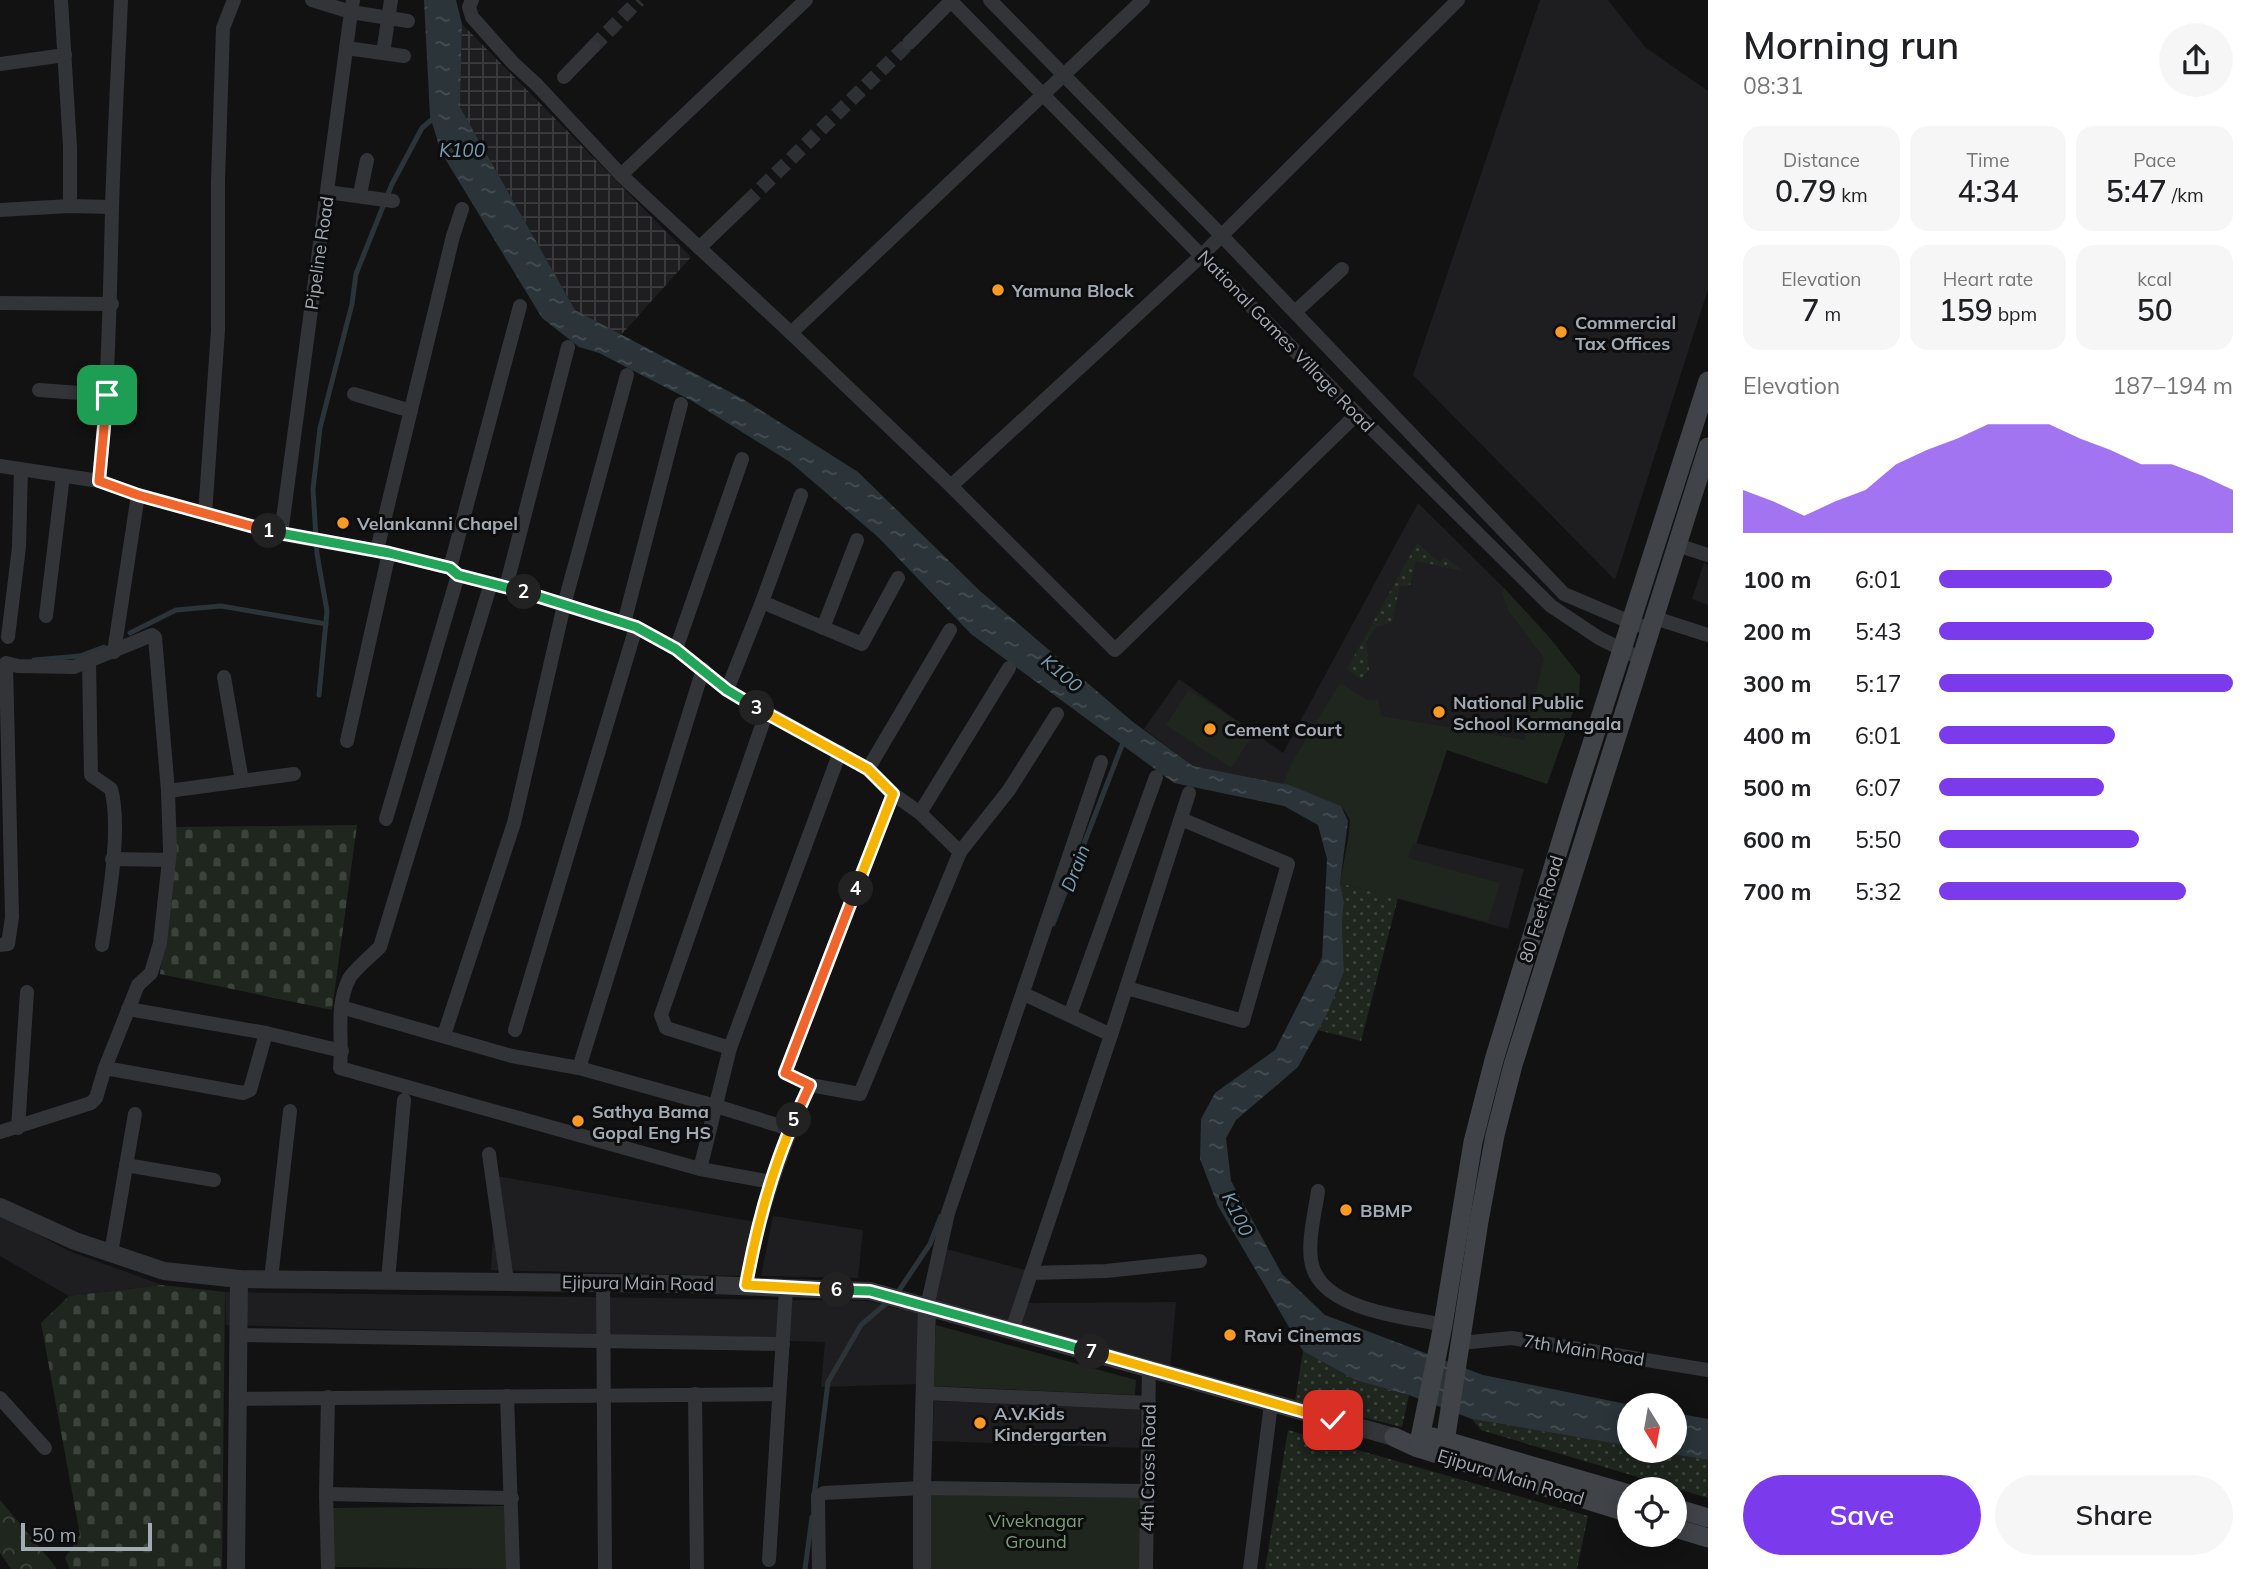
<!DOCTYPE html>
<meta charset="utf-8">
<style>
:root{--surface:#fff;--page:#f6f6f6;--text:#202124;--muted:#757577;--accent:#7c3aed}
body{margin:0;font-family:Mulish,sans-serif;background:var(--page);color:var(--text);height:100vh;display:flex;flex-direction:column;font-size:26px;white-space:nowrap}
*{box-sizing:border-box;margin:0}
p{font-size:23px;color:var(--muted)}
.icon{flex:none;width:38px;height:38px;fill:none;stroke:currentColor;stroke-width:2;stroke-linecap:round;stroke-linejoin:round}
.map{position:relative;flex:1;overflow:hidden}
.sheet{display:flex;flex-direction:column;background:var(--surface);width:560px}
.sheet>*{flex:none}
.needle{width:46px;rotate:169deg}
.tools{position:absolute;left:1617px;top:1393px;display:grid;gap:14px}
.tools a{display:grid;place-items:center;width:70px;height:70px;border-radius:50%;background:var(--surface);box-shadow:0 4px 18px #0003;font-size:35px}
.scale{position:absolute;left:21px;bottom:18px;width:131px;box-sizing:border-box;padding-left:7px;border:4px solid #a2aab4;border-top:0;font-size:19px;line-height:24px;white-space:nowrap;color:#a2aab4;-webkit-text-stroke:5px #0d0d0e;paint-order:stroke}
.pin{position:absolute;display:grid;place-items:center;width:60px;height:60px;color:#fff;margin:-30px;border-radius:14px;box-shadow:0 4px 10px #0006}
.km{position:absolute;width:35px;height:35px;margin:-18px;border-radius:50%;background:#222;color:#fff;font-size:19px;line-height:35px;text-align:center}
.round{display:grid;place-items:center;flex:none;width:74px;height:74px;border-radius:37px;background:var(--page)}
.head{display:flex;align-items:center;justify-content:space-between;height:119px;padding:0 35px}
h1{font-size:38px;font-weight:600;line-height:52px}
.stats{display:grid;grid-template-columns:repeat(3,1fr);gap:10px;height:119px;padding:7px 35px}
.stats div{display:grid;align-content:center;border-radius:18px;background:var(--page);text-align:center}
.stats b{font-size:30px;font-weight:600}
.stats small{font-size:19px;font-weight:400}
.stats p{font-size:19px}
.chart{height:196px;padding:14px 35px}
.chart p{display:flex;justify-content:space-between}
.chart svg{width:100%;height:126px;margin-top:7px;fill:var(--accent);opacity:.7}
.action{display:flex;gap:14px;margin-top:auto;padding:14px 35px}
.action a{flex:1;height:80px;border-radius:42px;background:var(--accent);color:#fff;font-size:28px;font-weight:600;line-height:80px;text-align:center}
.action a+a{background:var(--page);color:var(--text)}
ul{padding:0 35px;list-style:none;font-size:23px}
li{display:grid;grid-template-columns:112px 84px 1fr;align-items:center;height:52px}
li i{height:18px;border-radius:9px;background:var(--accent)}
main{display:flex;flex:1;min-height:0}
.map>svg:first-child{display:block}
</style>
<main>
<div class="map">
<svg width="1708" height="1569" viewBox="0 0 1708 1569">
<defs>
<pattern id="industrial-grid" width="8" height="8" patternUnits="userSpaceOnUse" patternTransform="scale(1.75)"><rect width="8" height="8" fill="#1e1e20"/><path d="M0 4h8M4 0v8" fill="none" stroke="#3c3c3e"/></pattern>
<pattern id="grass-dots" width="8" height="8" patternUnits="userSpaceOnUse" patternTransform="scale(1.75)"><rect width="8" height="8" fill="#1e261e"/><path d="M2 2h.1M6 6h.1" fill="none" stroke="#3c433c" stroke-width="1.8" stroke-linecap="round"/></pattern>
<pattern id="forest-crowns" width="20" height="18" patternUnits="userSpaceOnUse" patternTransform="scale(1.75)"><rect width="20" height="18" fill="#1e261e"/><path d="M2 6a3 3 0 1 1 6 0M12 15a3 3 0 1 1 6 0" fill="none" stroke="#3c433c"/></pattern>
<pattern id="cemetery-stones" width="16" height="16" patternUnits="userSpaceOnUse" patternTransform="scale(1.75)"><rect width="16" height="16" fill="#1e261e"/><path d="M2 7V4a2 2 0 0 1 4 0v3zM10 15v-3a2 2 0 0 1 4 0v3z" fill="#3c433c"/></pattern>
<pattern id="water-ripples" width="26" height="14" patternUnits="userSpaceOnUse" patternTransform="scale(1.75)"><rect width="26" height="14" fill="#2a3439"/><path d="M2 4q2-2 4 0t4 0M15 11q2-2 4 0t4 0" fill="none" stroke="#464f53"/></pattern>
</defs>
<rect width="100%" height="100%" fill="#121213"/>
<!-- built -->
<g fill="#1e1e20">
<polygon points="1540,0 1608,0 1645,47 1708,91 1708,289 1615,580 1413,375"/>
<polygon points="1418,503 1504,588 1549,637 1580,676 1579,695 1547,784 1447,750 1416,843 1524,869 1508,929 1340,883 1348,842 1350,820 1341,806 1289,785 1193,766 1144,729 1179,679 1283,753"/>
<polygon points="1704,563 1708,565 1708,605 1692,599"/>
<polygon points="497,1176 756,1222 743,1276 491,1270"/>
<polygon points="0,1214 69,1251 162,1285 69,1296 0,1256"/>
<polygon points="773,1216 863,1230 858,1278 761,1276"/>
<polygon points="946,1249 1026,1270 1011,1325 931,1305"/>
<polygon points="225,1292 868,1301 924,1315 919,1384 821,1387 825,1342 226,1325"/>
<polygon points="1176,1302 1170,1369 1019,1326 1027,1303"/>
<polygon points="934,1401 1141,1405 1140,1448 932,1441"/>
</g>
<!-- industrial -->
<polygon fill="url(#industrial-grid)" points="462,24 691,257 621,335 575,310 460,107"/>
<!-- grass -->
<g fill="url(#grass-dots)">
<polygon points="1417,543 1439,562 1445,557 1463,571 1416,561 1410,585 1400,586 1392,622 1376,627 1366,642 1369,670 1361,679 1347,669"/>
<polygon points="1340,883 1398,898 1361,1041 1318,1030 1328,1012 1344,972 1342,923 1344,902"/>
<polygon points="1303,1351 1355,1380 1409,1395 1402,1427 1295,1401"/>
<polygon points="1472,1419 1629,1446 1629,1451 1654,1451 1708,1460 1708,1498 1481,1430"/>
<polygon points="1288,1430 1588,1516 1577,1569 1265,1569"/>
</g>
<!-- forest -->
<polygon fill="url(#forest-crowns)" points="0,1500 55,1566 56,1569 11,1569 0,1553"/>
<!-- cemetery -->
<g fill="url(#cemetery-stones)">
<polygon points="357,825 332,1010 160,974 176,827"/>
<polygon points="162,1285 225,1292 222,1569 70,1569 65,1558 80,1535 41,1323 69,1296"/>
</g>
<!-- park -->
<g fill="#1e261e">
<polygon points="1504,588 1549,637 1580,676 1579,695 1547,784 1447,750 1416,844 1413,843 1408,858 1500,883 1488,922 1340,883 1349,834 1350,820 1345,810 1341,806 1283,784 1290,766 1340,683 1368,700 1378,699 1381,716 1524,740 1544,658 1509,612 1502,593"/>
<polygon points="1189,690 1254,733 1231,768 1166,725"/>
<polygon points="936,1325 1136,1380 1135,1395 932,1386"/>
<polygon points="1147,1491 1144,1569 927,1569 925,1492"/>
<polygon points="506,1506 506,1569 333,1567 333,1508"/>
</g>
<!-- water -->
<g fill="url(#water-ripples)">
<polygon points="424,0 456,0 462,24 460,107 575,310 743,399 858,472 980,591 1133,722 1193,766 1289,785 1341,806 1348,821 1340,883 1344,902 1342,923 1344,972 1328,1012 1298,1067 1236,1120 1226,1138 1231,1181 1282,1274 1325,1315 1483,1375 1631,1405 1629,1405 1629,1446 1472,1419 1409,1395 1355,1380 1303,1351 1218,1206 1200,1159 1201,1119 1215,1093 1275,1050 1322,958 1327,859 1318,825 1284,806 1174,783 971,634 878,537 790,462 692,401 599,353 579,347 542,318 441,152 430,116"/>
<polygon points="1675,1413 1708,1419 1708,1460 1654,1451 1675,1451"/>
</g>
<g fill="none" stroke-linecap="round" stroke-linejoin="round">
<!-- stream -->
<g stroke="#2a3439" stroke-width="5">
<polyline points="130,633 176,610 221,606 326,624"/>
<polyline points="34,660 80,656 104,647"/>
<polyline points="319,695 327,611 317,554 313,489 320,428 352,304 356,274 392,184 422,128 436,116"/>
<polyline points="1053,924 1124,740"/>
<polyline points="896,1295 930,1244 941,1216"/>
<polyline points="814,1496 828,1382 861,1325 889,1301"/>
<polyline points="805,1569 812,1517"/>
</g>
<!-- minor-tunnel -->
<g stroke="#2f3033" stroke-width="14" stroke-dasharray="14 7" stroke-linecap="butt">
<polyline points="593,47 639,0"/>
<polyline points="746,203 909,43"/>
</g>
<!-- minor -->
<g stroke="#323438" stroke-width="14">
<polyline points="61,0 70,147 70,206"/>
<polyline points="353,0 351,12 408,21"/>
<polyline points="472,0 469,7 472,17 513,63 537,85 621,175 791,333 951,486 1202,255 1458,0"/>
<polyline points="950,0 1357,414 1551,606 1599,638 1641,659"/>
<polyline points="990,0 1221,235 1564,594 1630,622 1651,629"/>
<polyline points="909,43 951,1"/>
<polyline points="346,48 404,56"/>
<polyline points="383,53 391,0"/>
<polyline points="0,64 65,55"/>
<polyline points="564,77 593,47"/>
<polyline points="621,175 806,0"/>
<polyline points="327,192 393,201"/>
<polyline points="360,194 367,160"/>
<polyline points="0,210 70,206 112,207"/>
<polyline points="699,248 746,203"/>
<polyline points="0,303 112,304"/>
<polyline points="1295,312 1342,269"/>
<polyline points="791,333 1143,0"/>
<polyline points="39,390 107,395"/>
<polyline points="354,394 411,411"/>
<polyline points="0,466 99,481 138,495 281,534 389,553 450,568 458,575 506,587 636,627 676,649 727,690 868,769 893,794 920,813 960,852"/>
<path d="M 99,481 C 108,390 110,300 112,209 C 114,139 118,69 121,0"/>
<polyline points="951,486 1115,650 1357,414"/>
<polyline points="205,514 218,330 218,181 223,28 234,0"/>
<polyline points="281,534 351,12 312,0"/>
<polyline points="1677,545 1708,555"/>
<polyline points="377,550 453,236 462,209"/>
<polyline points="450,568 520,306"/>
<path d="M 491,583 L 380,947 C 373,954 352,972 349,979 C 335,1006 343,1039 340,1068 L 700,1169 L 771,1182"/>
<polyline points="506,587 568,347"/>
<polyline points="762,602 862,644 898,578"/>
<polyline points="46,616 63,476"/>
<polyline points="1655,618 1708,635"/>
<polyline points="624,623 681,404"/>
<polyline points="823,628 857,540"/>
<polyline points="8,637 19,547 21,470"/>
<polyline points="676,649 742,459"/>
<polyline points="114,652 138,495"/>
<path d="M 89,662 L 91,775 L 111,789 C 122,829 108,904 102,945"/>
<polyline points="224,677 242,781 294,774"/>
<polyline points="727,690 762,602 801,495"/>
<polyline points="347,741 389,553"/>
<polyline points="868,769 950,630"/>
<polyline points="168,791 242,781"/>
<polyline points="920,813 1009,668"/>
<polyline points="386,819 458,575"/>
<polyline points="112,859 169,860"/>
<polyline points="0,945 8,944 12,917 6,663 18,666 74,667 152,635 155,637 168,791 170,851 160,943 151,973 138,985 105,1068"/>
<polyline points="1127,988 1243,1021 1288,864 1181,819"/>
<polyline points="341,1007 512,1056 579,1068 716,1106 790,1129"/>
<polyline points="128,1009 266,1033"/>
<polyline points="1070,1015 1156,777"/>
<polyline points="515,1030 636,627"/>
<polyline points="444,1035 514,823 564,605 627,375"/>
<polyline points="1111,1035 1189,793"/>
<polyline points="730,1048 666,1028 661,1015 766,714"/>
<polyline points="579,1068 703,669"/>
<polyline points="810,1085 785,1073 893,794"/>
<polyline points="18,1128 27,992"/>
<polyline points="0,1132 91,1103 96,1098 105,1068 243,1093 250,1090 266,1033 342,1051"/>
<polyline points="489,1154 507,1281"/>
<polyline points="126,1165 214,1180"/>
<polyline points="700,1169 730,1048 840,752"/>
<path d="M 1318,1191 C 1315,1213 1308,1238 1311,1260 C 1318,1310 1403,1316 1443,1325"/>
<polyline points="111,1253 135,1114"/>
<polyline points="1031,1273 1106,1271 1200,1261"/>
<polyline points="271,1279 290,1111"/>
<polyline points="388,1280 404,1100"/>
<polyline points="603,1283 605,1569"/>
<path d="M 746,1285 C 758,1215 781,1149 810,1085 L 860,1094 L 960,852 L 1009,790 L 1057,714"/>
<polyline points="927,1307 948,1213 1101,762"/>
<polyline points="1012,1330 1111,1035 1024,994"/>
<polyline points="237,1335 783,1344"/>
<polyline points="1460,1343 1512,1338 1708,1370"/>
<polyline points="924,1393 1149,1403"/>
<polyline points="695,1394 697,1569"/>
<polyline points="507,1396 513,1569"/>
<polyline points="328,1397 326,1494 328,1569"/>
<polyline points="0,1398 45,1448"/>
<polyline points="237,1399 778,1394"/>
<polyline points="326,1494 512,1498"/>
<polyline points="769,1560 786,1289"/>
<polyline points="819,1569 818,1496 824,1493 922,1488 1147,1491"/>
<polyline points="1146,1569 1149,1368"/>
<polyline points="1250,1569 1271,1404"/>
</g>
<!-- tertiary -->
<g stroke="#323438" stroke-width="18">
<polyline points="0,1207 75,1241 164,1271 239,1279 683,1284 870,1291 1394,1437"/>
<polyline points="236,1569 239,1279"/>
<polyline points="922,1569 922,1488 927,1307"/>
</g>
<!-- secondary -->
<g stroke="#404348" stroke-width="19">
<polyline points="1394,1437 1418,1448 1629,1513"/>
<polyline points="1432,1437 1629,1494"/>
<polyline points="1418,1448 1443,1325 1473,1142 1494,1060 1571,809 1708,381"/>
<polyline points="1443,1455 1479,1221 1495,1135 1513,1065 1708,447"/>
<polyline points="1675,1508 1708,1518"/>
<polyline points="1675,1528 1708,1538"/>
</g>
</g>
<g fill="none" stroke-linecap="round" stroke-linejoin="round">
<!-- split-1 casing -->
<g stroke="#fff" stroke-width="14">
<polyline id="split-1" points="107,395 99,481 138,495 269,531"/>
</g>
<!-- split-2 casing -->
<g stroke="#fff" stroke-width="14">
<polyline id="split-2" points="269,531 389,553 450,568 458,575 524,592"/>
</g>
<!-- split-3 casing -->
<g stroke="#fff" stroke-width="14">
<polyline id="split-3" points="524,592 636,627 676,649 727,690 757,708"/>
</g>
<!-- split-4 casing -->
<g stroke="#fff" stroke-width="14">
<polyline id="split-4" points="757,708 868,769 893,794 856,889"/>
</g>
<!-- split-5 casing -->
<g stroke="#fff" stroke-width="14">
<polyline id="split-5" points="794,1120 810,1085 785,1073 856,889"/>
</g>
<!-- split-6 casing -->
<g stroke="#fff" stroke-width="14">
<path id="split-6" d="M 794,1120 C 771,1172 756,1230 746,1285 L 837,1290"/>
</g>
<!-- split-7 casing -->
<g stroke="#fff" stroke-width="14">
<polyline id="split-7" points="837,1290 870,1291 1092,1352"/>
</g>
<!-- split-8 casing -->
<g stroke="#fff" stroke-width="14">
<polyline id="split-8" points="1092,1352 1333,1420"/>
</g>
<!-- split-1 -->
<use href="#split-1" stroke="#f0652b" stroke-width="9"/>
<!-- split-2 -->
<use href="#split-2" stroke="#22a559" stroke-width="9"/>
<!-- split-3 -->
<use href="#split-3" stroke="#22a559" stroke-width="9"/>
<!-- split-4 -->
<use href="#split-4" stroke="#f5b400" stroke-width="9"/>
<!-- split-5 -->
<use href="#split-5" stroke="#f0652b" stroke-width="9"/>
<!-- split-6 -->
<use href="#split-6" stroke="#f5b400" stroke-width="9"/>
<!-- split-7 -->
<use href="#split-7" stroke="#22a559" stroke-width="9"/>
<!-- split-8 -->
<use href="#split-8" stroke="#f5b400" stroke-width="9"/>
</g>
<!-- markers -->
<g fill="#f99a24" stroke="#0d0d0e" stroke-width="2.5">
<circle cx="998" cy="290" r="7"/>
<circle cx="1561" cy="332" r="7"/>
<circle cx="343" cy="523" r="7"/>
<circle cx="1439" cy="712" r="7"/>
<circle cx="1210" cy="729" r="7"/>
<circle cx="578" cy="1121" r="7"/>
<circle cx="1346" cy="1210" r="7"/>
<circle cx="1230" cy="1335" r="7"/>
<circle cx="980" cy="1423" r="7"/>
</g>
<g text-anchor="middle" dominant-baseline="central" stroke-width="6" stroke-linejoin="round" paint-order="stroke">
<!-- street labels -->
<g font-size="18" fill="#a2aab4" stroke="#0d0d0e">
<text transform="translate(319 253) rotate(-82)">Pipeline Road</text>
<text transform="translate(1286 341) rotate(46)">National Games Village Road</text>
<text transform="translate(1541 909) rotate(-73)">80 Feet Road</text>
<text transform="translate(638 1283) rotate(1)">Ejipura Main Road</text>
<text transform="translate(1584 1350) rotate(9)">7th Main Road</text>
<text transform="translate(1148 1468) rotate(-89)">4th Cross Road</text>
<text transform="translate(1511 1477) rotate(17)">Ejipura Main Road</text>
</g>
<!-- poi labels -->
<g font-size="18" font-weight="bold" fill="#a2aab4" stroke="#0d0d0e" text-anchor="start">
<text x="1012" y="290">Yamuna Block</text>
<text x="1575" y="322">Commercial<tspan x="1575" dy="21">Tax Offices</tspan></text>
<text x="357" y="523">Velankanni Chapel</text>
<text x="1453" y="702">National Public<tspan x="1453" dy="21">School Kormangala</tspan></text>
<text x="1224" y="729">Cement Court</text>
<text x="592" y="1111">Sathya Bama<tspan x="592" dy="21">Gopal Eng HS</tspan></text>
<text x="1360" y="1210">BBMP</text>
<text x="1244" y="1335">Ravi Cinemas</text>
<text x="994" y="1413">A.V.Kids<tspan x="994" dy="21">Kindergarten</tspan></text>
</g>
<!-- park labels -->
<g font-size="18" fill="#7aa078" stroke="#0d0d0e">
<text x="1036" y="1520">Viveknagar<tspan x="1036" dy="21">Ground</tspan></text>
</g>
<!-- water labels -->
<g font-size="19" font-style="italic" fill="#779db2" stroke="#0d0d0e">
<text x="462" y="150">K100</text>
<text transform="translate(1062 673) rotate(40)">K100</text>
<text transform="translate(1075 868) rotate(-69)">Drain</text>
<text transform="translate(1238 1214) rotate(64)">K100</text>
</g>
</g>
</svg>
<div class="tools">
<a><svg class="needle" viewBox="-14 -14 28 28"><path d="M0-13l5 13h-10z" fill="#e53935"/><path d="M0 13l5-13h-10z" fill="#757577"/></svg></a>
<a><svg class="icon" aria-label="locate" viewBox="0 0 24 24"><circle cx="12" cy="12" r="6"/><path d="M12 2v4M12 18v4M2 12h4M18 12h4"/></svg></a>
</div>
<div class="scale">50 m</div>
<div class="pin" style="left:107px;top:395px;background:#1e9e55"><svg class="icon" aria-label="arrive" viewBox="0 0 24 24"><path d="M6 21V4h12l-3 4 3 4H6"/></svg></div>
<div class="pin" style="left:1333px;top:1420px;background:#d93025"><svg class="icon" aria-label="check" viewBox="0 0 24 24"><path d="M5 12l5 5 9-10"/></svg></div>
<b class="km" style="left:269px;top:531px">1</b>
<b class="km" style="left:524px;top:592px">2</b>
<b class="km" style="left:757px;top:708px">3</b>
<b class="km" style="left:856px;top:889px">4</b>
<b class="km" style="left:794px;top:1120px">5</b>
<b class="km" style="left:837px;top:1290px">6</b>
<b class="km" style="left:1092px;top:1352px">7</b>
</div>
<section class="sheet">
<div class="head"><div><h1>Morning run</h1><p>08:31</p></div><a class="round"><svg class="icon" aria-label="share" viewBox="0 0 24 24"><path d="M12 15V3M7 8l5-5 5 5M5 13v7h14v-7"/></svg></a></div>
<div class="stats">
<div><p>Distance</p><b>0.79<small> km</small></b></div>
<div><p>Time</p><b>4:34</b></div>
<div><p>Pace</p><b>5:47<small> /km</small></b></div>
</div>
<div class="stats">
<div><p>Elevation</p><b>7<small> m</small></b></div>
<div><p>Heart rate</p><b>159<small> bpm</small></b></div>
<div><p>kcal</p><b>50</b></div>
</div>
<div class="chart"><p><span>Elevation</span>187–194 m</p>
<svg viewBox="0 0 160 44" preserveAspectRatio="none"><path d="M0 44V29L10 33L20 38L30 33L40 29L50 20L60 15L70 11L80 6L90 6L100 6L110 11L120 15L130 20L140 20L150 24L160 29V44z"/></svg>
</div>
<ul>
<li><b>100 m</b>6:01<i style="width:59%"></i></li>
<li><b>200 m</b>5:43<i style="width:73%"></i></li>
<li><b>300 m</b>5:17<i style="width:100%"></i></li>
<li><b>400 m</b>6:01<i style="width:60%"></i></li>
<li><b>500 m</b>6:07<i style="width:56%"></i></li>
<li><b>600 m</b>5:50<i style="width:68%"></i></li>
<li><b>700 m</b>5:32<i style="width:84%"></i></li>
</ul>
<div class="action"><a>Save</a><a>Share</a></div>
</section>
</main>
